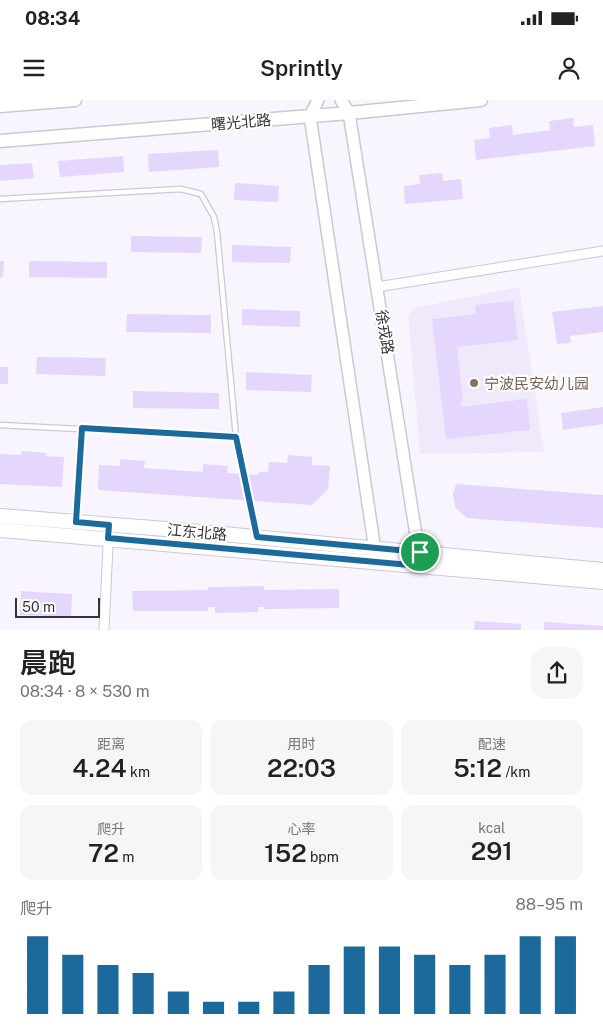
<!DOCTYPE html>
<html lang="zh">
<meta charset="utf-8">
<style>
:root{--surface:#fff;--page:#f6f6f6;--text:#222;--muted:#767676;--accent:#1c6a9c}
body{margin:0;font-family:"Public Sans","Noto Sans SC",sans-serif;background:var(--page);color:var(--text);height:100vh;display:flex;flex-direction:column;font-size:19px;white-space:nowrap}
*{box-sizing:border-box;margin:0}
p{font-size:16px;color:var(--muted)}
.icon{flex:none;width:28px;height:28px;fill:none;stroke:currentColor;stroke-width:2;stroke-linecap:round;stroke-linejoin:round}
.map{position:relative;height:530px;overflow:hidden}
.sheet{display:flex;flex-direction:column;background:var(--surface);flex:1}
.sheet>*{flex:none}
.scale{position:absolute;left:15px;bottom:12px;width:85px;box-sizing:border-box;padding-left:5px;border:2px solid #363438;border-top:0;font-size:14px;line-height:18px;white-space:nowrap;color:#363438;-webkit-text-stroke:4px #fff;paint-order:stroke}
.pin{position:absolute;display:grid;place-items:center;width:42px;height:42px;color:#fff;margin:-21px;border:2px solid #fff;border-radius:50%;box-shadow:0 1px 5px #0007}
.round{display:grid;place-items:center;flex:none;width:52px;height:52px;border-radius:15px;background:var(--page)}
.overview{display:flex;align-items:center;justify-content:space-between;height:85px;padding:0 20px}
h1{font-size:28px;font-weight:600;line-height:38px}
.metrics{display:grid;grid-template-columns:repeat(3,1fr);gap:8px;height:85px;padding:5px 20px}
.metrics div{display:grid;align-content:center;border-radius:12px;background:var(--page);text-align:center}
.metrics b{font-size:25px;font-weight:600}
.metrics small{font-size:14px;font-weight:400}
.metrics p{font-size:14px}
.chart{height:140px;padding:10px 20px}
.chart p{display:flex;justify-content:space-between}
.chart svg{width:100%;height:90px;margin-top:5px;stroke:var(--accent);stroke-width:6}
.status{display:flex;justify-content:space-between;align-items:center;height:35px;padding:0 25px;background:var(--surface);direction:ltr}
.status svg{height:14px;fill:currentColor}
header{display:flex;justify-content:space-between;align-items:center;height:65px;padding:0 20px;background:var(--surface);font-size:22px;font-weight:600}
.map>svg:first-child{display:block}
</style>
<div class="status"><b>08:34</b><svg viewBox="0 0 49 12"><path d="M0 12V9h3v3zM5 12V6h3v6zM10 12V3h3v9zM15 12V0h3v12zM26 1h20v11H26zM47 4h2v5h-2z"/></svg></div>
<header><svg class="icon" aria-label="menu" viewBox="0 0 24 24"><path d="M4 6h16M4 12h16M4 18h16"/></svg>Sprintly<svg class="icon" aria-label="person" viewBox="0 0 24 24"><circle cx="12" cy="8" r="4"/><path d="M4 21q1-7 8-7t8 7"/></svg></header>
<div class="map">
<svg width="603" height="530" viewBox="0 0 603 530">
<rect width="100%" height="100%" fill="#f9f5ff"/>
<!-- built -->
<polygon fill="#f0e9fc" points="519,187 544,352 420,354 408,215 414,208"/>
<!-- building -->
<g fill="#e5d6fd">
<polygon points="573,18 574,27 593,25 595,46 476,60 474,40 490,38 489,28 512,25 513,35 550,30 549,21"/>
<polygon points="218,50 219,67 149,72 148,54"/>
<polygon points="123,56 124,72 60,77 58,61"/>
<polygon points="32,63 34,78 0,81 0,65"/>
<polygon points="442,73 443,81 461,79 463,99 405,104 404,86 420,84 419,75"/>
<polygon points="235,83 279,86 278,102 234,100"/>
<polygon points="131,136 202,137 201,153 131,152"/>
<polygon points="232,145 291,147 290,163 232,162"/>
<polygon points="0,161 4,161 3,177 0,177"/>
<polygon points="29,161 107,162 107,178 29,177"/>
<polygon points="513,201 518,240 457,247 463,301 460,301 461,307 527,299 530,330 446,339 432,219 476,214 475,205"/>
<polygon points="603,206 603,232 570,236 571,243 557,244 552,212"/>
<polygon points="242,209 300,211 300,227 242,225"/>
<polygon points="127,214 211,215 211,233 126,232"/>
<polygon points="37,257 106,258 105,276 36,274"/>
<rect x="0" y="267" width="8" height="17"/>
<polygon points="246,272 312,275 311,292 246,290"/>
<polygon points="133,291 219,293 219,309 133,308"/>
<polygon points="603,307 603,324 563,330 561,313"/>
<polygon points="22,351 46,353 46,356 64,357 62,387 0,384 0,354 21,355"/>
<polygon points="288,355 312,357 312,365 330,366 328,389 312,405 98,390 99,365 120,366 120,359 145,361 144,368 203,372 203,364 228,366 227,373 258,375 259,372 268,372 269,362 287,363"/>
<polygon points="456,384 603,395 603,428 467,418 455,407 453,394"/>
<polygon points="264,486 264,490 339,489 339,508 264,509 264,507 258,507 258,512 215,513 215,507 208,507 208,511 133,511 132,491 208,490 208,487"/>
<polygon points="21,491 72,494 71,517 20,515"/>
<polygon points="475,521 521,524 521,530 474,530"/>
<polygon points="544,522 603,526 603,530 544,530"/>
</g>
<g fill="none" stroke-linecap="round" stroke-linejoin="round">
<!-- service casing -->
<g stroke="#ccc8d3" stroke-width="7">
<g id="service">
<polyline points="0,99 181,89 201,94 214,117 217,132 236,337 257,436"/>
<polyline points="0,325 236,337"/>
<polyline points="76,419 82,329"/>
</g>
</g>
<!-- minor casing -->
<g stroke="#ccc8d3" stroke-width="11">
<g id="minor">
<polyline points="377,187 603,151"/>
<polyline points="104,530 109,425"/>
</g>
</g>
<!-- tertiary casing -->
<g stroke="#ccc8d3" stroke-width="14">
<g id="tertiary">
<polyline points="318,0 310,16 376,457"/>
<polyline points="341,0 349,13 420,460"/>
</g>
</g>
<!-- secondary casing -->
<g stroke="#ccc8d3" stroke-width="15">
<g id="secondary">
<polyline points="0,6 75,0"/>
<polyline points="0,41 349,13 481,0"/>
</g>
</g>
<!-- primary casing -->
<g stroke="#ccc8d3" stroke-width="16">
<g id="primary">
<polyline points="0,416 191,431 603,470"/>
<polyline points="0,430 603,482"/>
</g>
</g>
<!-- service -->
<use href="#service" stroke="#fff" stroke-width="4.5"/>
<!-- minor -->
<use href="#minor" stroke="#fff" stroke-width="9"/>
<!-- tertiary -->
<use href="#tertiary" stroke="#fff" stroke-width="11"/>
<!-- secondary -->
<use href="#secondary" stroke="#fff" stroke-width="12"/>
<!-- primary -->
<use href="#primary" stroke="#fff" stroke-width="14"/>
</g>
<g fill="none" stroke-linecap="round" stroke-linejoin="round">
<!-- route casing -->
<g stroke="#fff" stroke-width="10">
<polygon id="route" points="82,328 236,337 257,437 420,452 421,466 108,438 109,425 76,422"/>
</g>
<!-- route -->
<use href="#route" stroke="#1c6a9c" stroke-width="6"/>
</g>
<!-- markers -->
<circle fill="#8d6e63" stroke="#fff" stroke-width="2" cx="474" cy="283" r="5"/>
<g text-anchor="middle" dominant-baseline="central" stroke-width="4.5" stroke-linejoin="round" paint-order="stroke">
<!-- street labels -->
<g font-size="15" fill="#363438" stroke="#fff">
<text transform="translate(241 22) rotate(-5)">曙光北路</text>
<text transform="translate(385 232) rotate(81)">徐戎路</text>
<text transform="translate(197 432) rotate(5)">江东北路</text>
</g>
<!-- education labels -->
<g font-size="15" fill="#785e54" stroke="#fff" text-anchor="start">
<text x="484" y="283">宁波民安幼儿园</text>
</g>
</g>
</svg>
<div class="scale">50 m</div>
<div class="pin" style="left:420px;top:452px;background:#1e9e55"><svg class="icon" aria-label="arrive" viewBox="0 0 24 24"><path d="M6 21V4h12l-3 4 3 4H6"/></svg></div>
</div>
<section class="sheet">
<div class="overview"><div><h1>晨跑</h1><p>08:34 · 8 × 530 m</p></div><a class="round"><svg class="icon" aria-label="share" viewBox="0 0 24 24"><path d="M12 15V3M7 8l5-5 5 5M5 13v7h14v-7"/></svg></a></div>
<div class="metrics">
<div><p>距离</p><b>4.24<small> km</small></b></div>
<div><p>用时</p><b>22:03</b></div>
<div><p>配速</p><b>5:12<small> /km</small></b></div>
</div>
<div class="metrics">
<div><p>爬升</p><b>72<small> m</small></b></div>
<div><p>心率</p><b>152<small> bpm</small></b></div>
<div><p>kcal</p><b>291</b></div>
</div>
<div class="chart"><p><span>爬升</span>88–95 m</p>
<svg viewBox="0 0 160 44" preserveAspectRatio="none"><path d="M5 44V6M15 44V15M25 44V20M35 44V24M45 44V33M55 44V38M65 44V38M75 44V33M85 44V20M95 44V11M105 44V11M115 44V15M125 44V20M135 44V15M145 44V6M155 44V6"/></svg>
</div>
</section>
